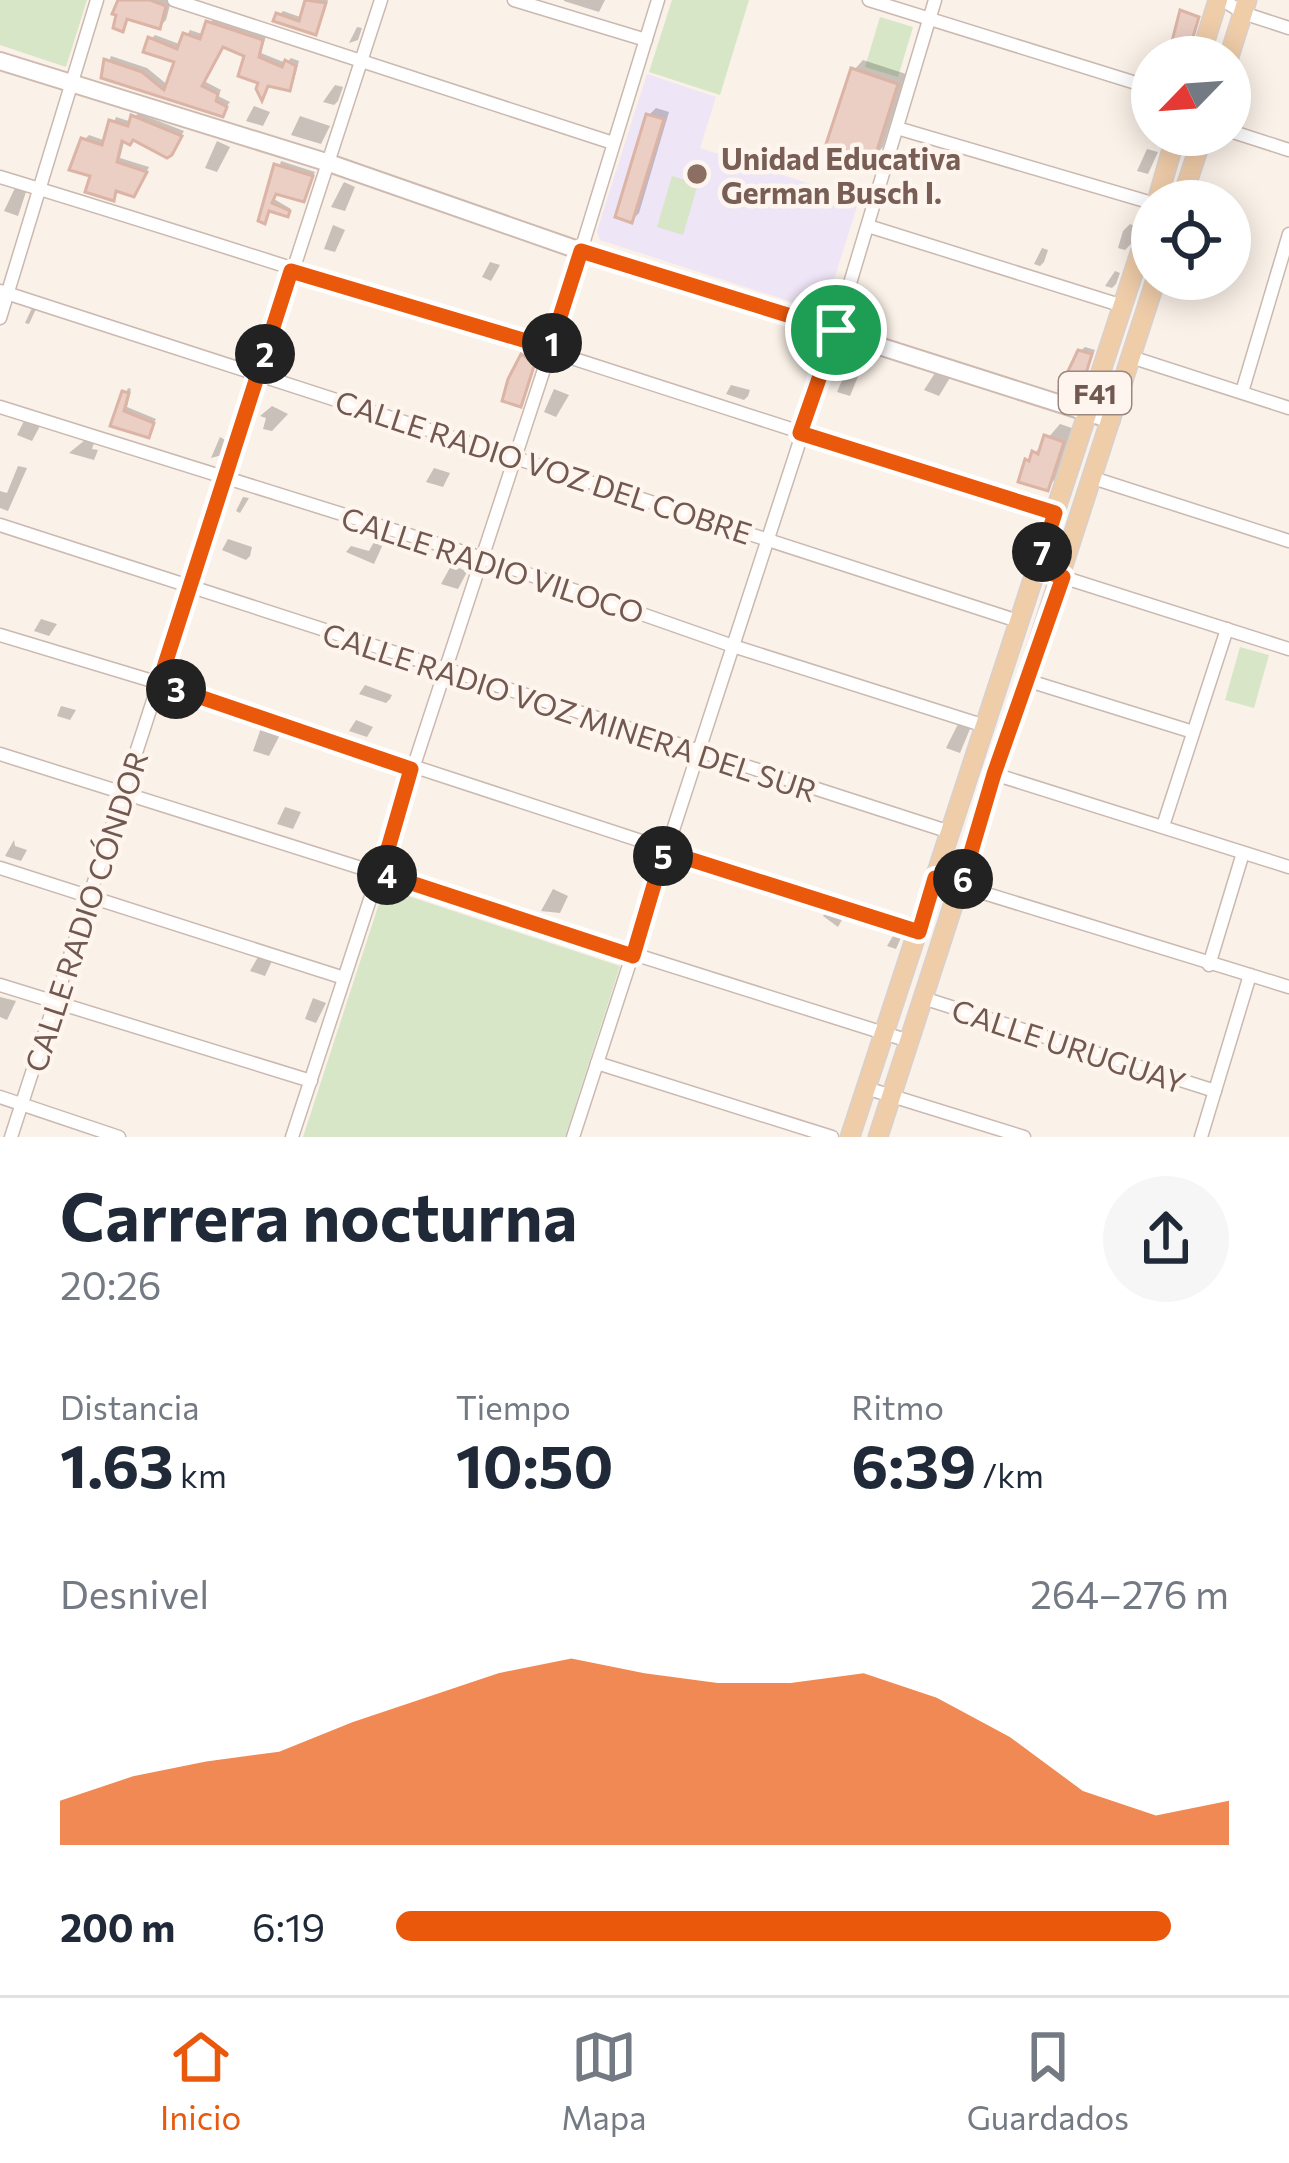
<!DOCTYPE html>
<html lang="es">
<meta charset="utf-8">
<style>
:root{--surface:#fff;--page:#f6f6f7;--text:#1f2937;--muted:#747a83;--line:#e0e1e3;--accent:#ea580c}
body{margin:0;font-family:Commissioner,sans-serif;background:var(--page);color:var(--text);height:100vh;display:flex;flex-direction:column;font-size:45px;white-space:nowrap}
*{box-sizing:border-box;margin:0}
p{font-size:39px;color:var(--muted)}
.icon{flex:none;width:66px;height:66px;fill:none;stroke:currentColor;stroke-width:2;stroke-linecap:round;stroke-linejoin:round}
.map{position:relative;height:1137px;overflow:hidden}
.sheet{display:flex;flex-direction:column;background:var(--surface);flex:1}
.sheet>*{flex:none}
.needle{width:78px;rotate:245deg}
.tools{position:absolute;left:1131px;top:36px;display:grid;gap:24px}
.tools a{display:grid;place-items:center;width:120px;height:120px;border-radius:50%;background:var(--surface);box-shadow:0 6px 30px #0003;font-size:60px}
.pin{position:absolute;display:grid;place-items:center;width:102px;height:102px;color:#fff;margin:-51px;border:6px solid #fff;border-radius:50%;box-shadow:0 3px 12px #0007}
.km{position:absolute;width:60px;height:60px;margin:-30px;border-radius:50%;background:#222;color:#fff;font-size:33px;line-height:60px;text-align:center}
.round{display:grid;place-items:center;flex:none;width:126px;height:126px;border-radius:63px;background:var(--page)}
.summary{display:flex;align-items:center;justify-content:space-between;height:204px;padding:0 60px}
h1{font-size:66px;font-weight:700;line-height:90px}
.stats{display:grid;grid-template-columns:repeat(3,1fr);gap:18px;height:204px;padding:12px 60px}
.stats div{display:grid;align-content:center}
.stats b{font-size:60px;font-weight:700}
.stats small{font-size:33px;font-weight:400}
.stats p{font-size:33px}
.chart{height:336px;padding:24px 60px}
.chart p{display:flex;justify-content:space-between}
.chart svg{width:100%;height:216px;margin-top:12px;fill:var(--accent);opacity:.7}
ul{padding:0 60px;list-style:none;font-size:39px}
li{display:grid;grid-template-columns:192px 144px 1fr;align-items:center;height:90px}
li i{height:30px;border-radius:15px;background:var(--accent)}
.dock{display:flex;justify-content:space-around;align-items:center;height:168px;border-top:3px solid var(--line);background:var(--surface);font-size:33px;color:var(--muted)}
.dock a{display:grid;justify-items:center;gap:6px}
.dock .active{color:var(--accent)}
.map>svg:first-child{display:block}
</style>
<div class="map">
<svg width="1289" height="1137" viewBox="0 0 1289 1137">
<rect width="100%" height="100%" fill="#faf1e8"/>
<!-- education -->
<polygon fill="#eee5f6" points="647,74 716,97 700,148 859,200 826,305 820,311 600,240 597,231"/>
<!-- green -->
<g fill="#d8e6c8">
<polygon points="0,0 87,0 66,67 0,45"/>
<polygon points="672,0 749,0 720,95 649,72"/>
<polygon points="880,17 913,27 898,77 865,67"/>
<polygon points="672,176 698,184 683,235 657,227"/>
<polygon points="1240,647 1269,655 1254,708 1225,700"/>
<polygon points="384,888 620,966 565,1137 303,1137"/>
</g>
<!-- shadow -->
<g fill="#0003">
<polygon points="121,0 166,0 171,1 166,20 160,26 130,17 122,29"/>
<polygon points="308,0 328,0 316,32 279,15 283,11 303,18"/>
<polygon points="605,0 599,12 564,1 564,0"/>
<polygon points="213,19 266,36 261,53 286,63 291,58 299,61 293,84 289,88 269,83 263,96 262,81 247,54 224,44 204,81 221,90 218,96 230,102 222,113 104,76 111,56 147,68 169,86 178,61 151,39 155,35 182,45 190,30 205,35"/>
<polygon points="357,27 362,28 358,40 349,43"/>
<polygon points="863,60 906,74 883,147 873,157 854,70"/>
<polygon points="335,85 343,87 338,101 334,105 323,102"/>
<polygon points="254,106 270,112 263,126 246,121"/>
<polygon points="656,108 669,112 639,213 632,220 649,115"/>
<polygon points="138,113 184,131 171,153 134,137 125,138 120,158 149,167 138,189 118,189 113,198 93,174 84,140 89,135 106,141 116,117 132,122"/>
<polygon points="300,116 330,126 321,144 291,135"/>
<polygon points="217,141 230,147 217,172 205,168"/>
<polygon points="1147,149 1158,152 1148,174 1137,171"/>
<polygon points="281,161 315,172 303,199 277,191 274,199 291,209 287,214 271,209 264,220"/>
<polygon points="344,182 355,187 345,211 331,207"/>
<polygon points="15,188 26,192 18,216 4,211"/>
<polygon points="1206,193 1220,197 1219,201 1200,201"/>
<polygon points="1130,224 1137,227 1132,243 1125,250 1118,248 1123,231"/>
<polygon points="333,225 345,230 335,252 324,249"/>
<polygon points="1042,248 1048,250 1044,262 1040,266 1034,264"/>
<polygon points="490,262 500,265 491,281 482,277"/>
<polygon points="1115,271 1120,273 1116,284 1112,288 1105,286"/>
<polygon points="32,308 36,309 29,324 25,323"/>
<polygon points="1085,347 1095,350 1078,393 1075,356"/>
<polygon points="847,369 859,374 850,396 837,392"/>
<polygon points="937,370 951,376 939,396 924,390"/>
<polygon points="731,385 750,390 748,396 744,400 726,394"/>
<polygon points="128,388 131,389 127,407 156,419 148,434 114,424"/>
<polygon points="554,389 569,395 556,417 544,412"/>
<polygon points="272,406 288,414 272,431 263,429 266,418 260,416"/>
<polygon points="24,421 40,426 32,441 17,435"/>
<polygon points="1060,424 1075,429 1060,475 1047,487 1035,453"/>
<polygon points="220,437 227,441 222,455 211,458"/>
<polygon points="85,440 94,443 92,449 98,450 94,460 69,453"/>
<polygon points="18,466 27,468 8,511 0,508 0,491 7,493"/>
<polygon points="434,468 450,473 443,487 426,482"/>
<polygon points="243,497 249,498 240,513 236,511"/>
<polygon points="228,539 252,547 250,556 246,560 222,550"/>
<polygon points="375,540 384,542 374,564 346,552 351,546 369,551"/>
<polygon points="452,564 467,572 458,589 441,584"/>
<polygon points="41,619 57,624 49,636 34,631"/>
<polygon points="365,685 392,695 390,699 386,703 359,694"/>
<polygon points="61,706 76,710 70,720 57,716"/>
<polygon points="356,720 373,727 367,737 349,731"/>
<polygon points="268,721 284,727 269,756 253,751 261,728"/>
<polygon points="958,724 970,729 960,753 946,748"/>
<polygon points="285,807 301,812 293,829 277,824"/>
<polygon points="14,840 15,846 27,850 21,861 5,856"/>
<polygon points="553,889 568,896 560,913 541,911"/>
<polygon points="828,909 845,914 838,927 823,916"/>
<polygon points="896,931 903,933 896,949 887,946"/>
<polygon points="258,957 272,961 265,976 250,971"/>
<polygon points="0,997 16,1001 7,1020 0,1017"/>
<polygon points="313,998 326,1003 316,1023 305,1019"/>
</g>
<!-- building -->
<g fill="#eccfc4" stroke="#dcb4a6" stroke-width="3">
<polygon points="118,0 150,0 166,6 160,29 127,19 123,32 113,28 116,15 112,14"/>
<polygon points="305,0 326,3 316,35 273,21 276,13 299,21"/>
<polygon points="1180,10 1199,17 1187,57 1168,57"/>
<polygon points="206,21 263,40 259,57 282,67 285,60 296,66 290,91 268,86 262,101 256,89 258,83 238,76 244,56 223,47 202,86 218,94 216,101 227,107 223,117 101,78 104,59 142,72 164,90 174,62 143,52 148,37 177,49 183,33 200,39"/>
<polygon points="851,68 898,84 874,160 826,144"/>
<polygon points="646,114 664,119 632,223 615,217"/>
<polygon points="131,115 182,136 172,155 167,158 133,140 130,145 122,141 117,162 147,172 134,197 116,191 114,201 85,192 90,176 69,170 81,138 102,145 109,120 128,126"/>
<polygon points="274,164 313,176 304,202 276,194 272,203 290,211 288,217 269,211 265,224 258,221"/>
<polygon points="1078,350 1092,354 1079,396 1059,390"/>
<polygon points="521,354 535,363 521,407 502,401 508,379"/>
<polygon points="122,391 129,393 124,411 154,423 149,438 110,426"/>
<polygon points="1044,435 1064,442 1048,491 1018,482 1025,459 1029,461 1032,451 1038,454"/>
</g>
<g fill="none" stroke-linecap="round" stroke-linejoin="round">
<!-- street casing -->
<g stroke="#cab9b0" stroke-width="15">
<g id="street">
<polyline points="174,0 613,143"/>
<polyline points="514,0 646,40"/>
<polyline points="869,0 1152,88"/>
<polyline points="1223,0 1243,13 1289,28"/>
<polyline points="897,128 1152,203"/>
<polyline points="1230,131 1289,150"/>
<path d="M 0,177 C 353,284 703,403 1055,513"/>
<polyline points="868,226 1123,306"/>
<polyline points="0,291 1018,621"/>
<polyline points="0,318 97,0"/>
<polyline points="1131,357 1289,408"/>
<polyline points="1242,392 1289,234"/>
<polyline points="0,407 479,557 733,646 985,726"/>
<polyline points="1093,478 1289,541"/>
<polyline points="0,525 950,832"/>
<polyline points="1037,569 1289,649"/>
<polyline points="0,635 159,683 919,932"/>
<polyline points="1026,680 1193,732"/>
<polyline points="0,754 909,1041"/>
<polyline points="994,774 1289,867"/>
<polyline points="1163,826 1227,629"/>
<polyline points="0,868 344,978"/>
<polyline points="935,878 1289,987"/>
<polyline points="1209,965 1243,853"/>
<polyline points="0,985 311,1081"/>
<polyline points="923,998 1215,1091"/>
<polyline points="597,1063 832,1137"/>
<polyline points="866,1088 1024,1137"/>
<polyline points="0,1097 119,1137"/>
<polyline points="11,1137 381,0"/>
<polyline points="292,1137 551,348 658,0"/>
<polyline points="573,1137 836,330 935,0"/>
<polyline points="1201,1137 1250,975"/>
</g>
</g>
<!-- secondary casing -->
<g stroke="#cebab1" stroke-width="20">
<polyline id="secondary" points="0,61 329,163 581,251 1111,420"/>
</g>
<!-- primary casing -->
<g stroke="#d7d0ce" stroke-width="21">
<g id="primary">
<polyline points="1200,57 1218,0"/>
<polyline points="1229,57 1247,0"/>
<polyline points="1157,201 1176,135"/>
<polyline points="1181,201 1203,135"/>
<polyline points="850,1137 1152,216"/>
<polyline points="878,1137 1156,279"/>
</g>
</g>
<!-- street -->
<use href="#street" stroke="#fff" stroke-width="12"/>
<!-- secondary -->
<use href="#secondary" stroke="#fff" stroke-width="16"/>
<!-- primary -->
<use href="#primary" stroke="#f0cda9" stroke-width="18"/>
</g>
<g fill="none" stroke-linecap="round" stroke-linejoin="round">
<!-- route casing -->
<g stroke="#fff" stroke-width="24">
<polygon id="route" points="581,251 836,330 800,433 1055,513 1037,569 1063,577 994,774 961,886 935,878 919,932 664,851 633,956 381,873 411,769 159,683 291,271 550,348"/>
</g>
<!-- route -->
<use href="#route" stroke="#ea580c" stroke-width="15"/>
</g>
<!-- markers -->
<circle fill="#8d6e63" stroke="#fdf5ee" stroke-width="4.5" cx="697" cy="174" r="12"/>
<g text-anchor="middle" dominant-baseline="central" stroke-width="9" stroke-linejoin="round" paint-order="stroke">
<!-- shield labels -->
<rect fill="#fdf5ee" stroke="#9b877f" stroke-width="3" x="1059" y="372" width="72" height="42" rx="9"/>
<g font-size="27" font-weight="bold" fill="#715850">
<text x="1095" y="393">F41</text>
</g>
<!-- education labels -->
<g font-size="30" font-weight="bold" fill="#785e54" stroke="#fdf5ee" text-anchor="start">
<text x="721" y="157">Unidad Educativa<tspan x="721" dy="34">German Busch I.</tspan></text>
</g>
<!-- street labels -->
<g font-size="30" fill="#715850" stroke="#fdf5ee">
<text transform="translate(544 466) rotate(18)">CALLE RADIO VOZ DEL COBRE</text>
<text transform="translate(493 564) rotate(18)">CALLE RADIO VILOCO</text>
<text transform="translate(570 711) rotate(18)">CALLE RADIO VOZ MINERA DEL SUR</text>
<text transform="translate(85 911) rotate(-72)">CALLE RADIO CÓNDOR</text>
<text transform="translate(1069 1045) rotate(18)">CALLE URUGUAY</text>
</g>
</g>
</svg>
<div class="tools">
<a><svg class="needle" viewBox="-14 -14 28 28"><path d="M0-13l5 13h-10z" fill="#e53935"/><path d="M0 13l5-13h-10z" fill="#747a83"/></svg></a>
<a><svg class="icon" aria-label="locate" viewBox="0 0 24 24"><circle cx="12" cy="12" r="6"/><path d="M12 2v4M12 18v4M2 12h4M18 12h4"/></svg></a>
</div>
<div class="pin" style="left:836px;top:330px;background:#1e9e55"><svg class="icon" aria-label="arrive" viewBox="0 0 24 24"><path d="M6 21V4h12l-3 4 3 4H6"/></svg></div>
<b class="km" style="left:552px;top:343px">1</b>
<b class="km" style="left:265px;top:354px">2</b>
<b class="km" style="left:176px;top:689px">3</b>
<b class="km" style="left:387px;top:875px">4</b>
<b class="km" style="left:663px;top:856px">5</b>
<b class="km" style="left:963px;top:879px">6</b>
<b class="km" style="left:1042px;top:552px">7</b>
</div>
<section class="sheet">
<div class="summary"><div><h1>Carrera nocturna</h1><p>20:26</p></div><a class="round"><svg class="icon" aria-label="share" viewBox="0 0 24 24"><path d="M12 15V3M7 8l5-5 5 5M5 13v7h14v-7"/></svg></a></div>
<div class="stats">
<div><p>Distancia</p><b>1.63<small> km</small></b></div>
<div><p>Tiempo</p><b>10:50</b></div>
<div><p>Ritmo</p><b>6:39<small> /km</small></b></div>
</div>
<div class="chart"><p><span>Desnivel</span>264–276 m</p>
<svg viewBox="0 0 160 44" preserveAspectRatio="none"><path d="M0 44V35L10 30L20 27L30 25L40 19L50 14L60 9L70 6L80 9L90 11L100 11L110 9L120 14L130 22L140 33L150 38L160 35V44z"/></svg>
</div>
<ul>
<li><b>200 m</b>6:19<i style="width:93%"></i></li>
</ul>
</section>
<nav class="dock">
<a class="active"><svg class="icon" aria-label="home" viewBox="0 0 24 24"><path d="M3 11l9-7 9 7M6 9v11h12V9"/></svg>Inicio</a>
<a><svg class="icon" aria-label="map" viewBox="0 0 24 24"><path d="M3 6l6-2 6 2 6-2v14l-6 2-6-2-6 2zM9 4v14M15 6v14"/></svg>Mapa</a>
<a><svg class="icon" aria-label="saved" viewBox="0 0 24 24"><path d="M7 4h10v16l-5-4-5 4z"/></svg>Guardados</a>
</nav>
